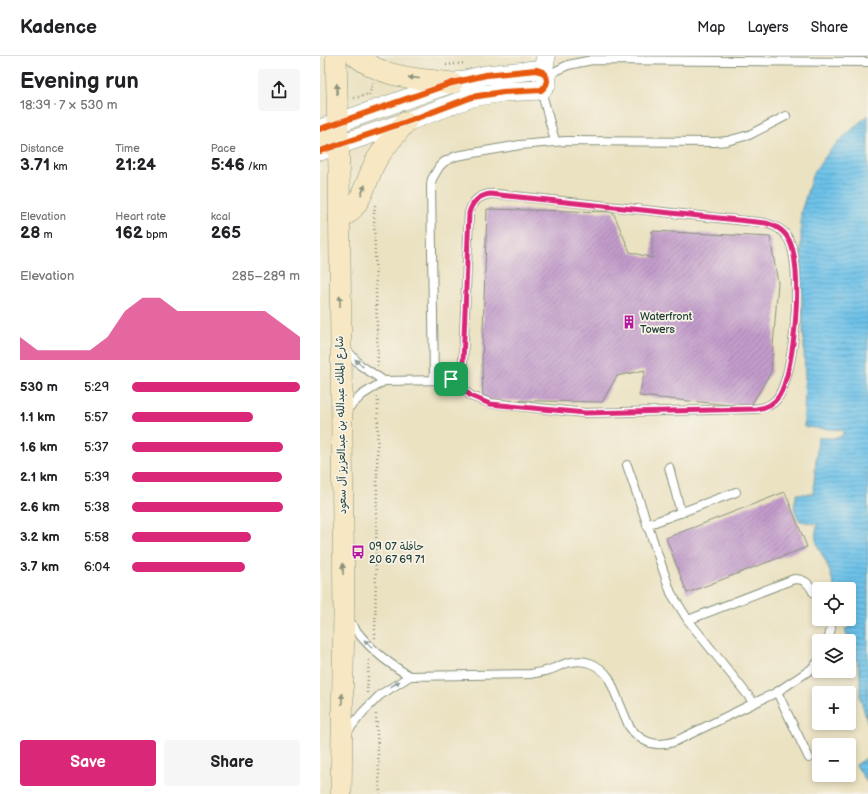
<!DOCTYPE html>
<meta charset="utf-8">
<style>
:root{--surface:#fff;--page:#f6f6f6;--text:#202124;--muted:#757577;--line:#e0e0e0;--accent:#db2777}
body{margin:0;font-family:"Balsamiq Sans","Playpen Sans Arabic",sans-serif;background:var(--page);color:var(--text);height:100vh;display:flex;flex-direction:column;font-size:15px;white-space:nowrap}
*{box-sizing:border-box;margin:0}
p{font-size:13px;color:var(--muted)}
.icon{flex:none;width:22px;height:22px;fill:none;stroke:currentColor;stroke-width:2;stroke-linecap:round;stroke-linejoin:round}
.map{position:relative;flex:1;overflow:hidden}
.details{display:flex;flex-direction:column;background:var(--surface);width:320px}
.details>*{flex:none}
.controls{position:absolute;left:492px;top:526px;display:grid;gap:8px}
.controls a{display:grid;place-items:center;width:44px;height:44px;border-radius:4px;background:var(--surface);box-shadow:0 2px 6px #0003;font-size:20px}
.pin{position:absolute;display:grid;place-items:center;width:34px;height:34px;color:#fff;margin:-17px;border-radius:8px;box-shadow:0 2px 6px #0006}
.round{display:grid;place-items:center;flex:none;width:42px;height:42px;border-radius:4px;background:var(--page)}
.head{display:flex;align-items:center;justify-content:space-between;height:68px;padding:0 20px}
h1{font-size:22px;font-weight:700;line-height:30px}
.stats{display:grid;grid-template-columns:repeat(3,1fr);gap:6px;height:68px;padding:4px 20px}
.stats div{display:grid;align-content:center}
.stats b{font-size:17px;font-weight:700}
.stats small{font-size:11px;font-weight:400}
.stats p{font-size:11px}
.chart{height:112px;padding:8px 20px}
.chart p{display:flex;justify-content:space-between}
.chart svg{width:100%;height:72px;margin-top:4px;fill:var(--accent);opacity:.7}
.action{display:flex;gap:8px;margin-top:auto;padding:8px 20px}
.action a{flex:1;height:46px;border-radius:4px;background:var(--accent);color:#fff;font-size:16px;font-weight:700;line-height:46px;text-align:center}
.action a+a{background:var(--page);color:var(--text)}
ul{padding:0 20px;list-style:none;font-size:13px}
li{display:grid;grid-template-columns:64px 48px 1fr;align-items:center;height:30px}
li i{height:10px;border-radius:5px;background:var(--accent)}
header{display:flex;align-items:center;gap:24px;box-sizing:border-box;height:56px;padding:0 20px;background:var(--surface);border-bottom:1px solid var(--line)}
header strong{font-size:19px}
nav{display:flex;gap:22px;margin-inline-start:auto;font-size:14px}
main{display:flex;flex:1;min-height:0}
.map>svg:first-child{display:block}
</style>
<header>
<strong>Kadence</strong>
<nav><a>Map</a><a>Layers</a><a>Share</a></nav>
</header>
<main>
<section class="details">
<div class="head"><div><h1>Evening run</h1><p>18:39 · 7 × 530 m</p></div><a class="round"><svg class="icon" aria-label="share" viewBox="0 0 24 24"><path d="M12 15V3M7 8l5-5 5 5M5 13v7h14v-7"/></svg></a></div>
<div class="stats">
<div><p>Distance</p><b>3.71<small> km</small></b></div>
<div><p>Time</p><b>21:24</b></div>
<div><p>Pace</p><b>5:46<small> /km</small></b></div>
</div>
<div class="stats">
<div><p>Elevation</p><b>28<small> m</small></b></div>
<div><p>Heart rate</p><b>162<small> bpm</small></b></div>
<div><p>kcal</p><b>265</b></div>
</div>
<div class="chart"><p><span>Elevation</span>285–289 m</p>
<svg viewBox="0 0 160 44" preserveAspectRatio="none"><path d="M0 44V30L10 38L20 38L30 38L40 38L50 30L60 14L70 6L80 6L90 14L100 14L110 14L120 14L130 14L140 14L150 22L160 30V44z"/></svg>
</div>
<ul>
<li><b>530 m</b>5:29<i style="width:100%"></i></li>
<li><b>1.1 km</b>5:57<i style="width:72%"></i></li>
<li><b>1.6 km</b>5:37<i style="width:90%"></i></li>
<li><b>2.1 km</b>5:39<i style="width:89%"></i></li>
<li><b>2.6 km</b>5:38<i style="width:90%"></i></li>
<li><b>3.2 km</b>5:58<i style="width:71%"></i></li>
<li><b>3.7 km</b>6:04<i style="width:67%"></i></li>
</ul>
<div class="action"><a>Save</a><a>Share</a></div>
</section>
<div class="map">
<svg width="548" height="738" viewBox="0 0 548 738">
<defs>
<pattern id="water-rules" width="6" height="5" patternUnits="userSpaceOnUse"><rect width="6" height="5" fill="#6dc2ea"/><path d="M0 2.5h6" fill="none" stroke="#599fbe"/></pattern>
<pattern id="building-hatch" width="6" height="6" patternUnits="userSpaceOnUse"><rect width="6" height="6" fill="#c29bcb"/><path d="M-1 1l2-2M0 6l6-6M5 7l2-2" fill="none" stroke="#9d80a6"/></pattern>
</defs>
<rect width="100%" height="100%" fill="#f7f3e8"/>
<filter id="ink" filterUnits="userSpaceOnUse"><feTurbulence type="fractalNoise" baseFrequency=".025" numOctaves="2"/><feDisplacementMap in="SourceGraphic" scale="8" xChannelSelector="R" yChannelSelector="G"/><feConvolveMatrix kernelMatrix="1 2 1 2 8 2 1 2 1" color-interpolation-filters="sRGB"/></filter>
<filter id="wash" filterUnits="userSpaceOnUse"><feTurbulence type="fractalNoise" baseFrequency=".012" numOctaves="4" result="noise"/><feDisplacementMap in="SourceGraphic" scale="16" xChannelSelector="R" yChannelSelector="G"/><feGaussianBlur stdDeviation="0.9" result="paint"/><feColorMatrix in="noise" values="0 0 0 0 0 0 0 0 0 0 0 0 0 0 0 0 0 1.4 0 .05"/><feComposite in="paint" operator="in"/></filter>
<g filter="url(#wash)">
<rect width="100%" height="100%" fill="#ebe2c2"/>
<!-- water -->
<g fill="url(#water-rules)" stroke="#46808f">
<path d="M 548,59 L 548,668 L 540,641 L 540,618 L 537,604 L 531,603 L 529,590 L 533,589 L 531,580 L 527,581 L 525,573 L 529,572 L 526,563 L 529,563 L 529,533 L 515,533 C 512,524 510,515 506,506 C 499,492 492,484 498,468 L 480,465 C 473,454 473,450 477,438 L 493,438 L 498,382 L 517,382 L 523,379 L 523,374 L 484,371 L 485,320 L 481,215 L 481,156 L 493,117 L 512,92 Z"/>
<polygon points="548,701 548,728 536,709"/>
</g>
<g id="blocks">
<!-- building -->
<g fill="url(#building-hatch)">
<polygon points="167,153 293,156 310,196 332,202 332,175 450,181 458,227 451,316 430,351 319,340 325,314 297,320 282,346 163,344 162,305"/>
<polygon points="465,436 487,491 367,537 346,482"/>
</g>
</g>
</g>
<g filter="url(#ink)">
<use href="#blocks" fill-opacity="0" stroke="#85907b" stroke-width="1"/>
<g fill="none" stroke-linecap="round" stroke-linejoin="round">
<!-- service casing -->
<g stroke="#85907b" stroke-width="10">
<g id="service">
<polyline points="226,20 248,9 272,4 548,6"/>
<polyline points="221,34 235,85"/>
<polyline points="25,292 40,309 64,325"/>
<polyline points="114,324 111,129 112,123 119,111 124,106 136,100 200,89 245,85 396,86 407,85 429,79 466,60"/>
<path d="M 25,355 L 42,339 L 64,325 L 125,324 C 136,322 141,316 143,306 L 149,157 C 153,143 162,137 176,138 L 445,167 C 456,170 464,174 469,184 C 483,210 476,324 455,345 C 448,352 439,353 429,353 L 265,357 L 170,347 L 151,340 L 131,323"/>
<polyline points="307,409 351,537 368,564 434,647"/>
<polyline points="349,411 361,457"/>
<polyline points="327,469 416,436"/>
<path d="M 29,564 C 44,588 65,606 90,620"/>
<path d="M 368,564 L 474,523 C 484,523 489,527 493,536"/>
<polyline points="508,585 511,572"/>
<polyline points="457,636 489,702"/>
<path d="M 27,676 L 43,656 L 60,639 L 90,620 L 210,618 C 216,617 223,616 229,614 C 235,612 241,609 247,607 C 264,602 279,608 289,622 L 309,670 C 321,687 337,692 356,685 L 457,636 L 490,614 L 499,605"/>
</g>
</g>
<!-- tertiary casing -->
<g stroke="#85907b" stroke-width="20">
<g id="tertiary">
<polyline points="223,16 226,0"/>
<path d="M 0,73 L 132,27 L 166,19 L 216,14 L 223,16 C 229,23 228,29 221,34 L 183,36 L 152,41 L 86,66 L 0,95"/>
</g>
</g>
<!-- secondary casing -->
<g stroke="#85907b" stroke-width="22">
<g id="secondary">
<polyline points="16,0 19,114 24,556 21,738"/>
<path d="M 36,0 C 64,23 98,22 132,27"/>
<polyline points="0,81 11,88 18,89"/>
<path d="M 19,163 C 43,152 45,124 57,103 C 65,90 76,78 86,66"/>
</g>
</g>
<!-- path -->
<g stroke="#85907b" stroke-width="2.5" stroke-dasharray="1 3" stroke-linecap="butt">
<polyline points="126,9 145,7"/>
<polyline points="49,39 53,27"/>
<polyline points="34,42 49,38"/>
<polyline points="55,149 54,158 58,310"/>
<polyline points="55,582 58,341"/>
<polyline points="47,637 49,604"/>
<polyline points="56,658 60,738"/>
</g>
<!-- service -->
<use href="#service" stroke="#fff" stroke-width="8"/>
<!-- tertiary -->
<use href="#tertiary" stroke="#fff" stroke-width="19"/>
<!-- secondary -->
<use href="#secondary" stroke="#f7e8c3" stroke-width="21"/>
<!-- cycleway casing -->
<g stroke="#f7f3e8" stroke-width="8">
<path id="cycleway" d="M 0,73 L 132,27 L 166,19 L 216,14 L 223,16 C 229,23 228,29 221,34 L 183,36 L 152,41 L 86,66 L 0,95"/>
</g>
<!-- cycleway -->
<use href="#cycleway" stroke="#e8590c" stroke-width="6"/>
</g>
<!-- one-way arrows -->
<defs><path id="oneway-solid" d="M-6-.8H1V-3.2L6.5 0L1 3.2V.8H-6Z"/></defs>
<g fill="#8b927c">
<use href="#oneway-solid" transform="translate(94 22) rotate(-175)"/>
<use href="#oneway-solid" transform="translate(17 33) rotate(-92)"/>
<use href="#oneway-solid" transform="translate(43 134) rotate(-68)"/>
<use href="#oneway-solid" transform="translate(20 245) rotate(-90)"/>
<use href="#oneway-solid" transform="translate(23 513) rotate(-91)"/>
<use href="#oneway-solid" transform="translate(22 643) rotate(-89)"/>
</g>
<g fill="#8f9e9a">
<use href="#oneway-solid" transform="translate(39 307) rotate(-137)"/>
<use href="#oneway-solid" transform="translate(48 588) rotate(-134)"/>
<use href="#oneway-solid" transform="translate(75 628) rotate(-32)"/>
</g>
</g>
<g fill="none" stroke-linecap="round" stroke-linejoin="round" filter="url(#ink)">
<!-- route casing -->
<g stroke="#fff" stroke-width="8">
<path id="route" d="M 170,138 L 446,167 C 456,170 464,174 469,184 C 484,210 475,315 459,340 C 454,348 445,352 436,353 L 265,357 L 170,348 L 151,340 L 131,323 L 140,316 L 143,306 L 149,157 C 152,146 158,140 170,138 Z"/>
</g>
<!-- route -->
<use href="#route" stroke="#db2777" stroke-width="5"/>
</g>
<!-- icons -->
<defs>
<g id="building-bare" transform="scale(1.08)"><path d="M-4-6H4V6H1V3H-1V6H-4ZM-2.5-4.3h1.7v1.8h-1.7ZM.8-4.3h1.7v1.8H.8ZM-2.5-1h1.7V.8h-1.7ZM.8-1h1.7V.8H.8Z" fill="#b5179e" stroke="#f7f3e8" stroke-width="2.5" paint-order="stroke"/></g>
<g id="bus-bare" transform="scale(1.08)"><path d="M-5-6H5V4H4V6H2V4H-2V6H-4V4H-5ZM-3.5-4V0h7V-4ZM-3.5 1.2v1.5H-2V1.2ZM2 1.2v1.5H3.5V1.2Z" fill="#b5179e" stroke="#f7f3e8" stroke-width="2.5" paint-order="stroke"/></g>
</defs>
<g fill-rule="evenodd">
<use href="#building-bare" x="309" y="266"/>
<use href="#bus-bare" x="38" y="496"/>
</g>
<g text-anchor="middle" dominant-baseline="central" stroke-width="3.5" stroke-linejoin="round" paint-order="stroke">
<!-- poi labels -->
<g font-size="11" fill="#1f3d34" stroke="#f7f3e8" text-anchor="start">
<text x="320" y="260">Waterfront<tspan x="320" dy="13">Towers</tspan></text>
<text x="49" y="490">حافلة 07 09<tspan x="49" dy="13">20 67 69 71</tspan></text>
</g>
<!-- street labels -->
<g font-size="11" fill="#1f3d34" stroke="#f7f3e8">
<text transform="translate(21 369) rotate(-91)">شارع الملك عبدالله بن عبدالعزيز آل سعود</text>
</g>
</g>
</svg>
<div class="controls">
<a><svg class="icon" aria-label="locate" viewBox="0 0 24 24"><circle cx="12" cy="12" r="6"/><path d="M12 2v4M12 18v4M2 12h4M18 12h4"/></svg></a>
<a><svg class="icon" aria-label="layers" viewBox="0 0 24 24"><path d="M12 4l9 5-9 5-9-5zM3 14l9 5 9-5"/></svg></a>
<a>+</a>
<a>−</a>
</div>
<div class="pin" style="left:131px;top:323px;background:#1e9e55"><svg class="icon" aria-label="arrive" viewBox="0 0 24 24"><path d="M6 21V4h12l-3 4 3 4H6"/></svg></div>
</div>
</main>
